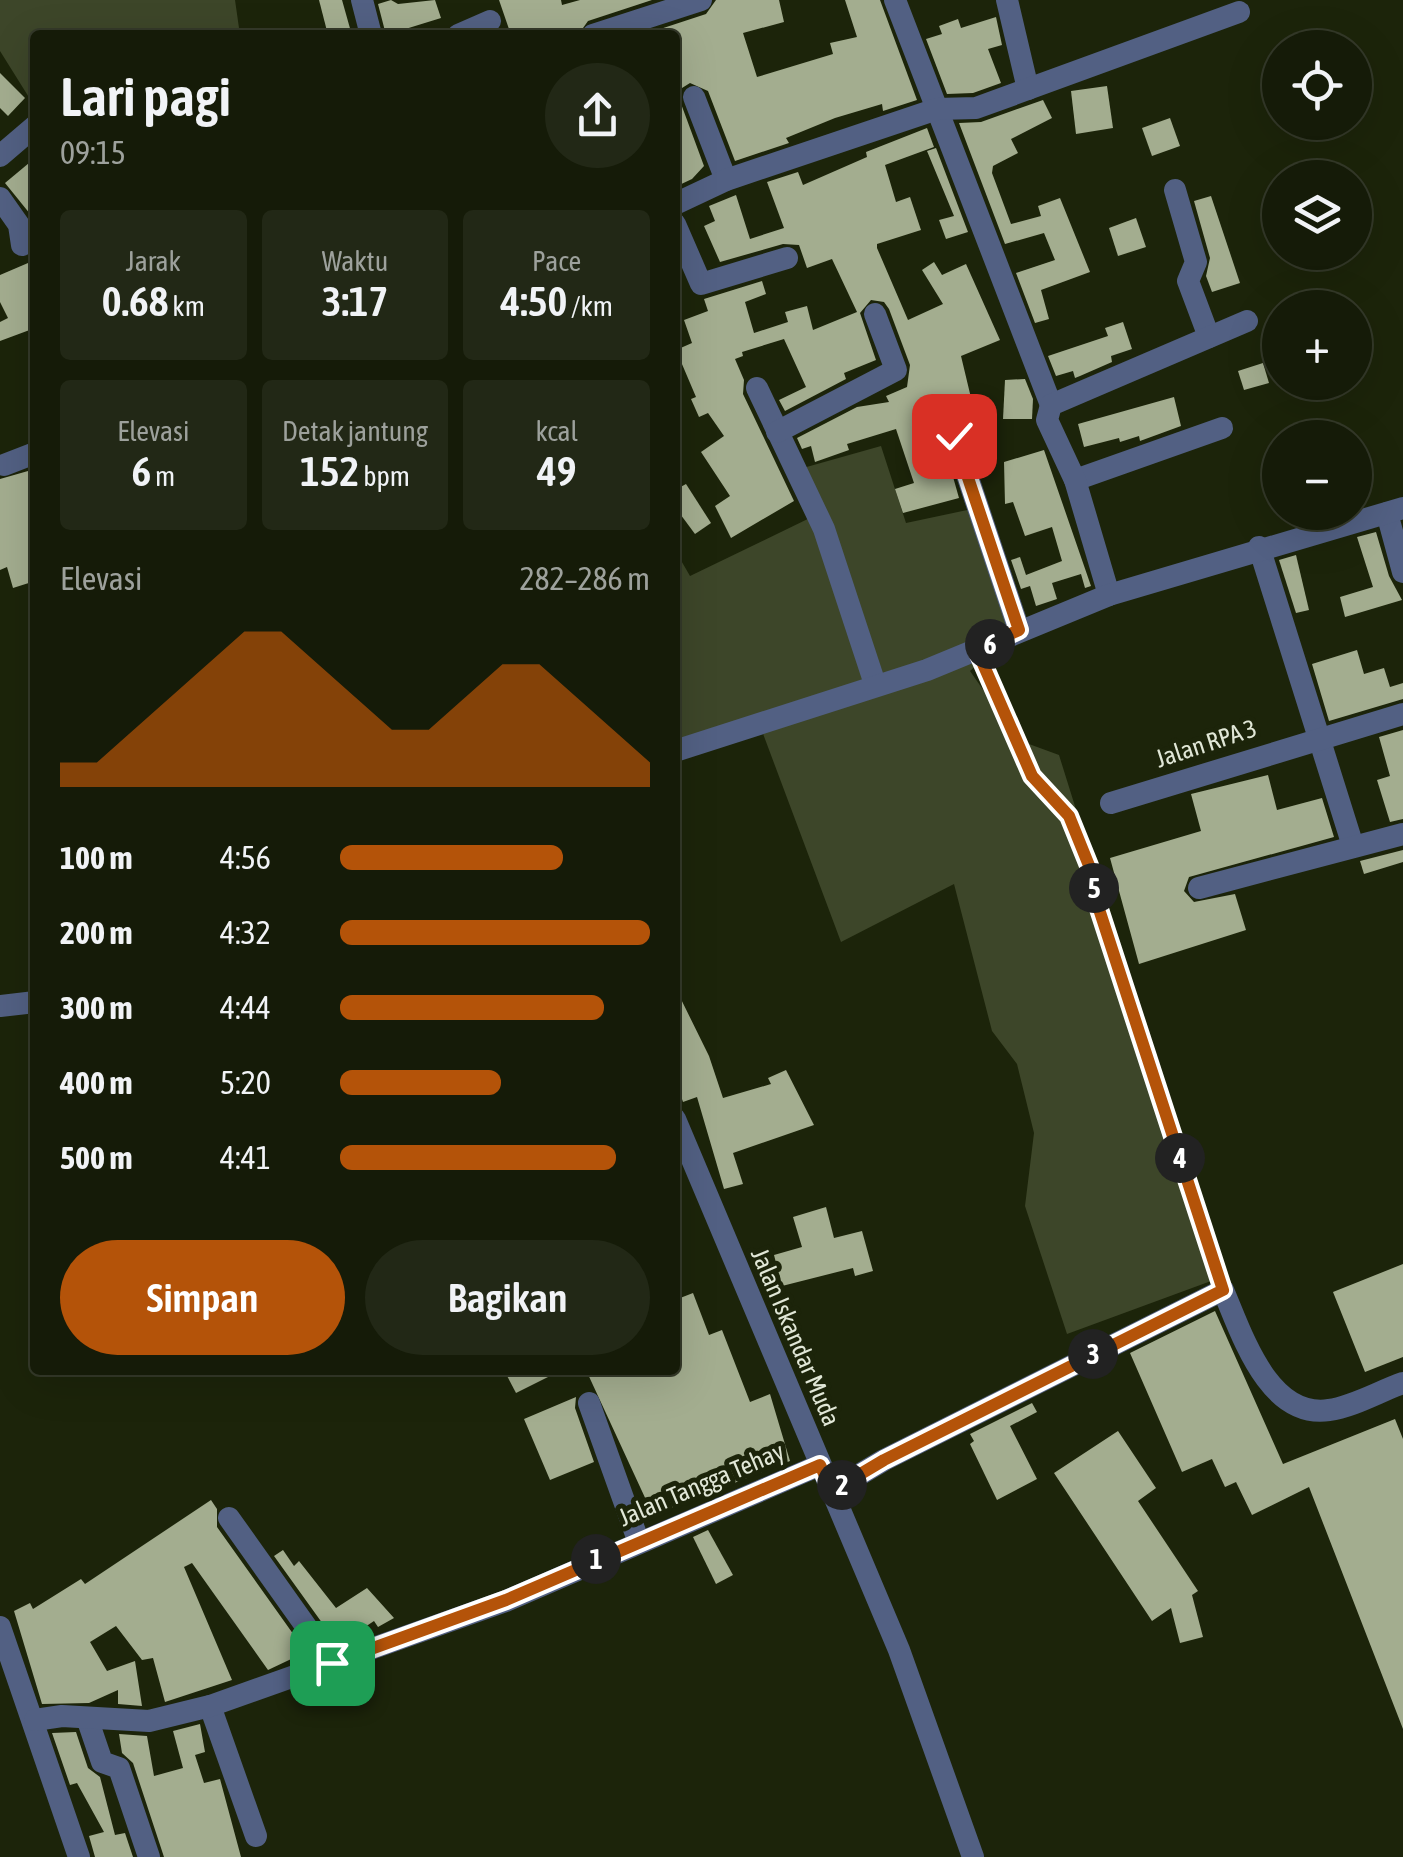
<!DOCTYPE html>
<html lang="id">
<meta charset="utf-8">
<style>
:root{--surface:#151b08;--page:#222816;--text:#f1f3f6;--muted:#9da19c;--line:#343929;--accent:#b45309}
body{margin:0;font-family:"Asap Condensed",sans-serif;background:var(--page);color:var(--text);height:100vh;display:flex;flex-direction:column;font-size:38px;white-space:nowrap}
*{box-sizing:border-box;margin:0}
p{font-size:32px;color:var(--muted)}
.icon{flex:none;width:55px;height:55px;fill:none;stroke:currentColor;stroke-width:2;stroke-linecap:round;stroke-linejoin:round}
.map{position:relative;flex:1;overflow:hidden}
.panel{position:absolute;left:30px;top:30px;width:650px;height:1345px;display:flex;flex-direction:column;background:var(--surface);border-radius:10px;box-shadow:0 10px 40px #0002,0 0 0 2px var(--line)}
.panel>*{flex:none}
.controls{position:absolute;left:1262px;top:30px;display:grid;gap:20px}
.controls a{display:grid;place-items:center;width:110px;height:110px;border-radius:50%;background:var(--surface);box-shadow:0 10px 40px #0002,0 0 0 2px var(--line);font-size:50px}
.pin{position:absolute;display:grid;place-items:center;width:85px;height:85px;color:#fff;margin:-42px;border-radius:20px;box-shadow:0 5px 15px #0006}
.km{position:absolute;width:50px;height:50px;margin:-25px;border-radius:50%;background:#222;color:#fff;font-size:28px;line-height:50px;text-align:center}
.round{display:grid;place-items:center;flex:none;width:105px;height:105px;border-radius:52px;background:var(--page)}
.headline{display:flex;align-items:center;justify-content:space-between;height:170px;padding:0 30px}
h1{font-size:55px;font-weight:600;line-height:75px}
.metrics{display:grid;grid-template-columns:repeat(3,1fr);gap:15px;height:170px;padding:10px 30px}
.metrics div{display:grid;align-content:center;border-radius:10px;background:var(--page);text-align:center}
.metrics b{font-size:42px;font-weight:600}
.metrics small{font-size:28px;font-weight:400}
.metrics p{font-size:28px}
.chart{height:280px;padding:20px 30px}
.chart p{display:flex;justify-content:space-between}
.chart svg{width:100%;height:180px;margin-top:10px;fill:var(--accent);opacity:.7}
.button{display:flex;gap:20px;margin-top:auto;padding:20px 30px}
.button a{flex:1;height:115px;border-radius:60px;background:var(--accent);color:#fff;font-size:40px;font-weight:600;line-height:115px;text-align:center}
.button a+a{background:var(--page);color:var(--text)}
ul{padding:0 30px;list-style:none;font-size:32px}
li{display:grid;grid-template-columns:160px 120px 1fr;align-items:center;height:75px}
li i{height:25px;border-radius:12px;background:var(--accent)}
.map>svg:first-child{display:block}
</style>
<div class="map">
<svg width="1403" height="1857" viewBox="0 0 1403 1857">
<rect width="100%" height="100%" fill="#1c240a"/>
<!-- green -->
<g fill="#3d4629">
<polygon points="0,0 235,0 240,35 35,35 35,107 0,51"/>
<polygon points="881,446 906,523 972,509 1010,636 970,671 1018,740 1059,755 1222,1277 1067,1334 1025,1206 1034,1133 1017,1064 992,1031 954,884 841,942 759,723 675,759 675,550 690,576 818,514 803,468"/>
</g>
<!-- building -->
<g fill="#a3ad8f">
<polygon points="319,0 342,0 351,32 328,35"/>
<polygon points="391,0 398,4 435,0 441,18 386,35 378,4"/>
<polygon points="499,0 561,0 562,5 580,0 652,0 588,21 578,35 511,35"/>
<polygon points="716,0 779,0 784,22 743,33 757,77 833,54 830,43 857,37 845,0 880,0 917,100 883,111 882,104 835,118 786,138 789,143 735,161 708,91 690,83 682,88 680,101 704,166 692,179 675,187 675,35 642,35 706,14"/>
<polygon points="996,17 1002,45 988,49 1001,83 973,93 947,94 926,39 942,34 939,26 958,19 961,28"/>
<polygon points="0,73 25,98 8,116 0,108"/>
<polygon points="1107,86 1113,128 1076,134 1071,91"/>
<polygon points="1043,100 1052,118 1011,139 1018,153 993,166 992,173 1011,224 1041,216 1038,206 1060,198 1090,272 1041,290 1049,319 1035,323 1016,273 1055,260 1044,233 1005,244 959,123 981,122"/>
<polygon points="1170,118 1180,146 1152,156 1142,128"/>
<polygon points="927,128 934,147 885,165 896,202 910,197 921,230 877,244 877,248 908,320 943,304 922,270 934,262 942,275 966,264 1000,340 961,356 972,402 950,408 940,431 959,498 903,513 895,489 914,483 896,429 847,444 849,450 815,462 811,446 802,449 797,438 857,407 889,402 886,396 907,387 910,365 889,309 884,302 871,300 860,313 876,360 844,373 846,379 785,411 779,400 806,387 784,339 742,352 743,356 735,359 744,380 743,394 794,501 731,538 715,506 730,496 701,452 724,436 708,413 699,417 691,399 696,397 676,350 692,343 684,320 708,311 704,299 762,281 766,294 745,302 754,333 788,322 785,312 807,306 813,330 857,312 832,259 807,268 799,245 783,244 720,262 704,226 715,221 709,206 736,195 750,239 784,228 767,182 798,172 803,185 867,157 866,152"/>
<polygon points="936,148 968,232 946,239 939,220 954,216 927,151"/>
<polygon points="35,158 35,220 5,183"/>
<polygon points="1211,196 1240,283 1212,292 1206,276 1210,258 1194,201"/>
<polygon points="1136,218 1146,247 1118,256 1109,228"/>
<polygon points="35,260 35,328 0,341 0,322 8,318 0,302 0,275"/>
<polygon points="1123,322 1132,349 1111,356 1112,362 1080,376 1075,378 1073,371 1056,376 1048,356 1108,336 1105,328"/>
<polygon points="1263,363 1269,383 1244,390 1238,371"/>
<polygon points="1025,379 1033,399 1032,419 1003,419 1005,380"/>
<polygon points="1174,397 1181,426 1140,441 1139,436 1120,442 1119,438 1084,447 1078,424"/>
<polygon points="1044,450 1091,586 1085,588 1081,574 1052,583 1057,599 1036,606 1030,586 1021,589 1011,560 1020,557 1026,575 1062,561 1052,527 1025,536 1013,502 1005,504 1004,462"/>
<polygon points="35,469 35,581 13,588 7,567 0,570 0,479"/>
<polygon points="686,484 711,523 695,534 675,507 675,490"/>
<polygon points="1376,532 1389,576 1402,600 1345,617 1340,597 1373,587 1357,537"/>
<polygon points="1296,555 1309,610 1296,613 1279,560"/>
<polygon points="1357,650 1364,674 1384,668 1390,687 1403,683 1403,699 1329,721 1312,664"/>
<polygon points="1403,730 1403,819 1390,822 1377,780 1390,776 1379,737"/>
<polygon points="1268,775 1277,810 1322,798 1334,837 1189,877 1184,891 1194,902 1235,894 1246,930 1139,964 1110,858 1201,831 1191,794"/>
<polygon points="1403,850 1403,862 1364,874 1360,861"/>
<polygon points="675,987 709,1056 723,1098 771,1084 768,1078 786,1070 814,1125 733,1153 743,1184 724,1189 697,1097 683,1102 675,1078"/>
<polygon points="826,1207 834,1238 862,1231 873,1271 855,1276 853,1268 782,1286 774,1255 802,1247 793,1217"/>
<polygon points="1403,1264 1403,1357 1365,1372 1333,1292"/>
<polygon points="693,1293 709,1335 722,1330 750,1402 770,1394 790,1461 653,1515 586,1370 675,1370 675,1300"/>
<polygon points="1215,1311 1283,1464 1395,1419 1403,1439 1403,1729 1309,1487 1252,1515 1236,1482 1225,1487 1212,1459 1182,1472 1130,1353"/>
<polygon points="504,1370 562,1370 516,1393"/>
<polygon points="576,1397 575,1408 594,1462 550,1480 524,1419"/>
<polygon points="1032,1403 1037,1412 1010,1426 1037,1479 997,1500 970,1444 974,1441 970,1434"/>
<polygon points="1118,1431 1156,1488 1138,1501 1198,1591 1192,1595 1203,1637 1180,1643 1171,1608 1152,1621 1054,1473"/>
<polygon points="211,1500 217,1509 217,1527 306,1652 268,1670 192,1563 184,1567 232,1680 165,1702 153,1658 142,1660 116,1626 90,1642 107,1671 135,1661 142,1706 118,1704 118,1690 89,1703 42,1704 14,1611 30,1603 33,1609 81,1579 85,1584"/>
<polygon points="708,1530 733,1575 716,1584 693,1537"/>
<polygon points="283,1550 294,1566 299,1561 336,1608 367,1588 394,1618 378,1627 374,1621 338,1645 274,1556"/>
<polygon points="200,1724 205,1752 195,1755 204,1783 220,1779 241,1857 164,1857 133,1763 122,1753 119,1734 147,1736 154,1776 183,1768 173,1731"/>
<polygon points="76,1732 88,1768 100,1777 115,1835 125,1833 133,1857 95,1857 89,1836 104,1832 77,1783 70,1785 52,1733"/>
</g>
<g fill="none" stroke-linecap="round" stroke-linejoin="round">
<!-- path -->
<polyline stroke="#7b826d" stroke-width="4" stroke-dasharray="8 8" stroke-linecap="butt" points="984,669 1032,776 1069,816 1091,868 1098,905 1217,1270"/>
<!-- minor -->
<g stroke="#526083" stroke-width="22">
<polyline points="362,0 371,35"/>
<polyline points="895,0 1051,405"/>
<polyline points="1007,0 1028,89"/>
<polyline points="458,35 490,21"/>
<polyline points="593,35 701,0"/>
<polyline points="694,97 726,180"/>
<polyline points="0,156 35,126"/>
<polyline points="1175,190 1196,262 1188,281 1209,337"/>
<polyline points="0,198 19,225 22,245"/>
<polyline points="675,204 726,180 937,109 976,108 1239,12"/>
<polyline points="675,224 701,284 787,258"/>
<polyline points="757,388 824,529 875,684"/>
<polyline points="983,416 960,419 954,436 1019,630"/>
<polyline points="777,432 896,370 875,314"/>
<polyline points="4,465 35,453"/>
<polyline points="1075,480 1222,428"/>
<polyline points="1387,513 1403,572"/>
<polyline points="1259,547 1353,846"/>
<polyline points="1109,595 1075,480 1047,420 1051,405 1247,321"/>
<polyline points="675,751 927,670 1109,595 1403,508"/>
<polyline points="1111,803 1403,714"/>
<polyline points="1199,888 1403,834"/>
<polyline points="0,1006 35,1002"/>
<polyline points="675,1119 899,1650 973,1857"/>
<polyline points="589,1403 638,1540"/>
<path d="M 832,1491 L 884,1460 L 1223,1290 C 1242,1334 1268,1419 1329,1410 C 1353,1407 1380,1391 1403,1383"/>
<polyline points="229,1518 332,1663"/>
<polyline points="0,1627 79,1857"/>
<polyline points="210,1706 256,1836"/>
<polyline points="87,1718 102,1762 119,1768 149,1857"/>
<polyline points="35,1720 62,1716 149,1721 210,1706 506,1601 820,1465"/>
</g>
</g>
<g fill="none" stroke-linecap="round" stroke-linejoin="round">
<!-- route casing -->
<g stroke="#fff" stroke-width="20">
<polyline id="route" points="332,1663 506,1600 820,1465 832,1491 884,1460 1223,1290 1098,906 1090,868 1069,816 1032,776 977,650 1019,630 954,436"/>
</g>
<!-- route -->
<use href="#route" stroke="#b45309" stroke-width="12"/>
</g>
<g text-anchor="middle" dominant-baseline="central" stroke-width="10" stroke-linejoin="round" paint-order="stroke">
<!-- street labels -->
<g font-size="25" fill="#e1e7d7" stroke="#1c240a">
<text transform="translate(1206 743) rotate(-18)">Jalan RPA 3</text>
<text transform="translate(796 1337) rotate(67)">Jalan Iskandar Muda</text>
<text transform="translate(701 1484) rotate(-23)">Jalan Tangga Tehay</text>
</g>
</g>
</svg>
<div class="controls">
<a><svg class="icon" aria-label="locate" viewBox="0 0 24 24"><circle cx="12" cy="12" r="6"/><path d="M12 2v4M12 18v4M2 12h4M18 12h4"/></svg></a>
<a><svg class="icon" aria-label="layers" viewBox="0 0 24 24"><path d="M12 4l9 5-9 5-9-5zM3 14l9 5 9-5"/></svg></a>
<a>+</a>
<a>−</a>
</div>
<div class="pin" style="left:332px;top:1663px;background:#1e9e55"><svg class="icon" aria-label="arrive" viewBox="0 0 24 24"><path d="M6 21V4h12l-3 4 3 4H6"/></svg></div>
<div class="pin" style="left:954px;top:436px;background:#d93025"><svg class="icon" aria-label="check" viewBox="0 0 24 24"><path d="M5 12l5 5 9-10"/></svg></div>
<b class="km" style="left:596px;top:1559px">1</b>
<b class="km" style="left:842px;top:1485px">2</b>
<b class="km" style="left:1093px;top:1354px">3</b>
<b class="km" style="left:1180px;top:1158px">4</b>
<b class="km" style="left:1094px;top:888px">5</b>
<b class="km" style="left:990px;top:644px">6</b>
<section class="panel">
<div class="headline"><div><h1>Lari pagi</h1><p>09:15</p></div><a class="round"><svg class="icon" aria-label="share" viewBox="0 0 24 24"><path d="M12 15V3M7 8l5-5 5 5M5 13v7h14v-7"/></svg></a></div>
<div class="metrics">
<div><p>Jarak</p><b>0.68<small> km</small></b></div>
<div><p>Waktu</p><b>3:17</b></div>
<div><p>Pace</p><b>4:50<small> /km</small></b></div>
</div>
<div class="metrics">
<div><p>Elevasi</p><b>6<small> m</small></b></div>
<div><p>Detak jantung</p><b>152<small> bpm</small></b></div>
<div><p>kcal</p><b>49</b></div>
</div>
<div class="chart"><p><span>Elevasi</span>282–286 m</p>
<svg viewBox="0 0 160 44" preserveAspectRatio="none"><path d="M0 44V38L10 38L20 30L30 22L40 14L50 6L60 6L70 14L80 22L90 30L100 30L110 22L120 14L130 14L140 22L150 30L160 38V44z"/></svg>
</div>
<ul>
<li><b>100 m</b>4:56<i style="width:72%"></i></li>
<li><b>200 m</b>4:32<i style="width:100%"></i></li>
<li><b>300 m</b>4:44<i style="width:85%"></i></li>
<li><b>400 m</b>5:20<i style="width:52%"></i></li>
<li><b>500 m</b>4:41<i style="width:89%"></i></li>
</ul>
<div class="button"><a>Simpan</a><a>Bagikan</a></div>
</section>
</div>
